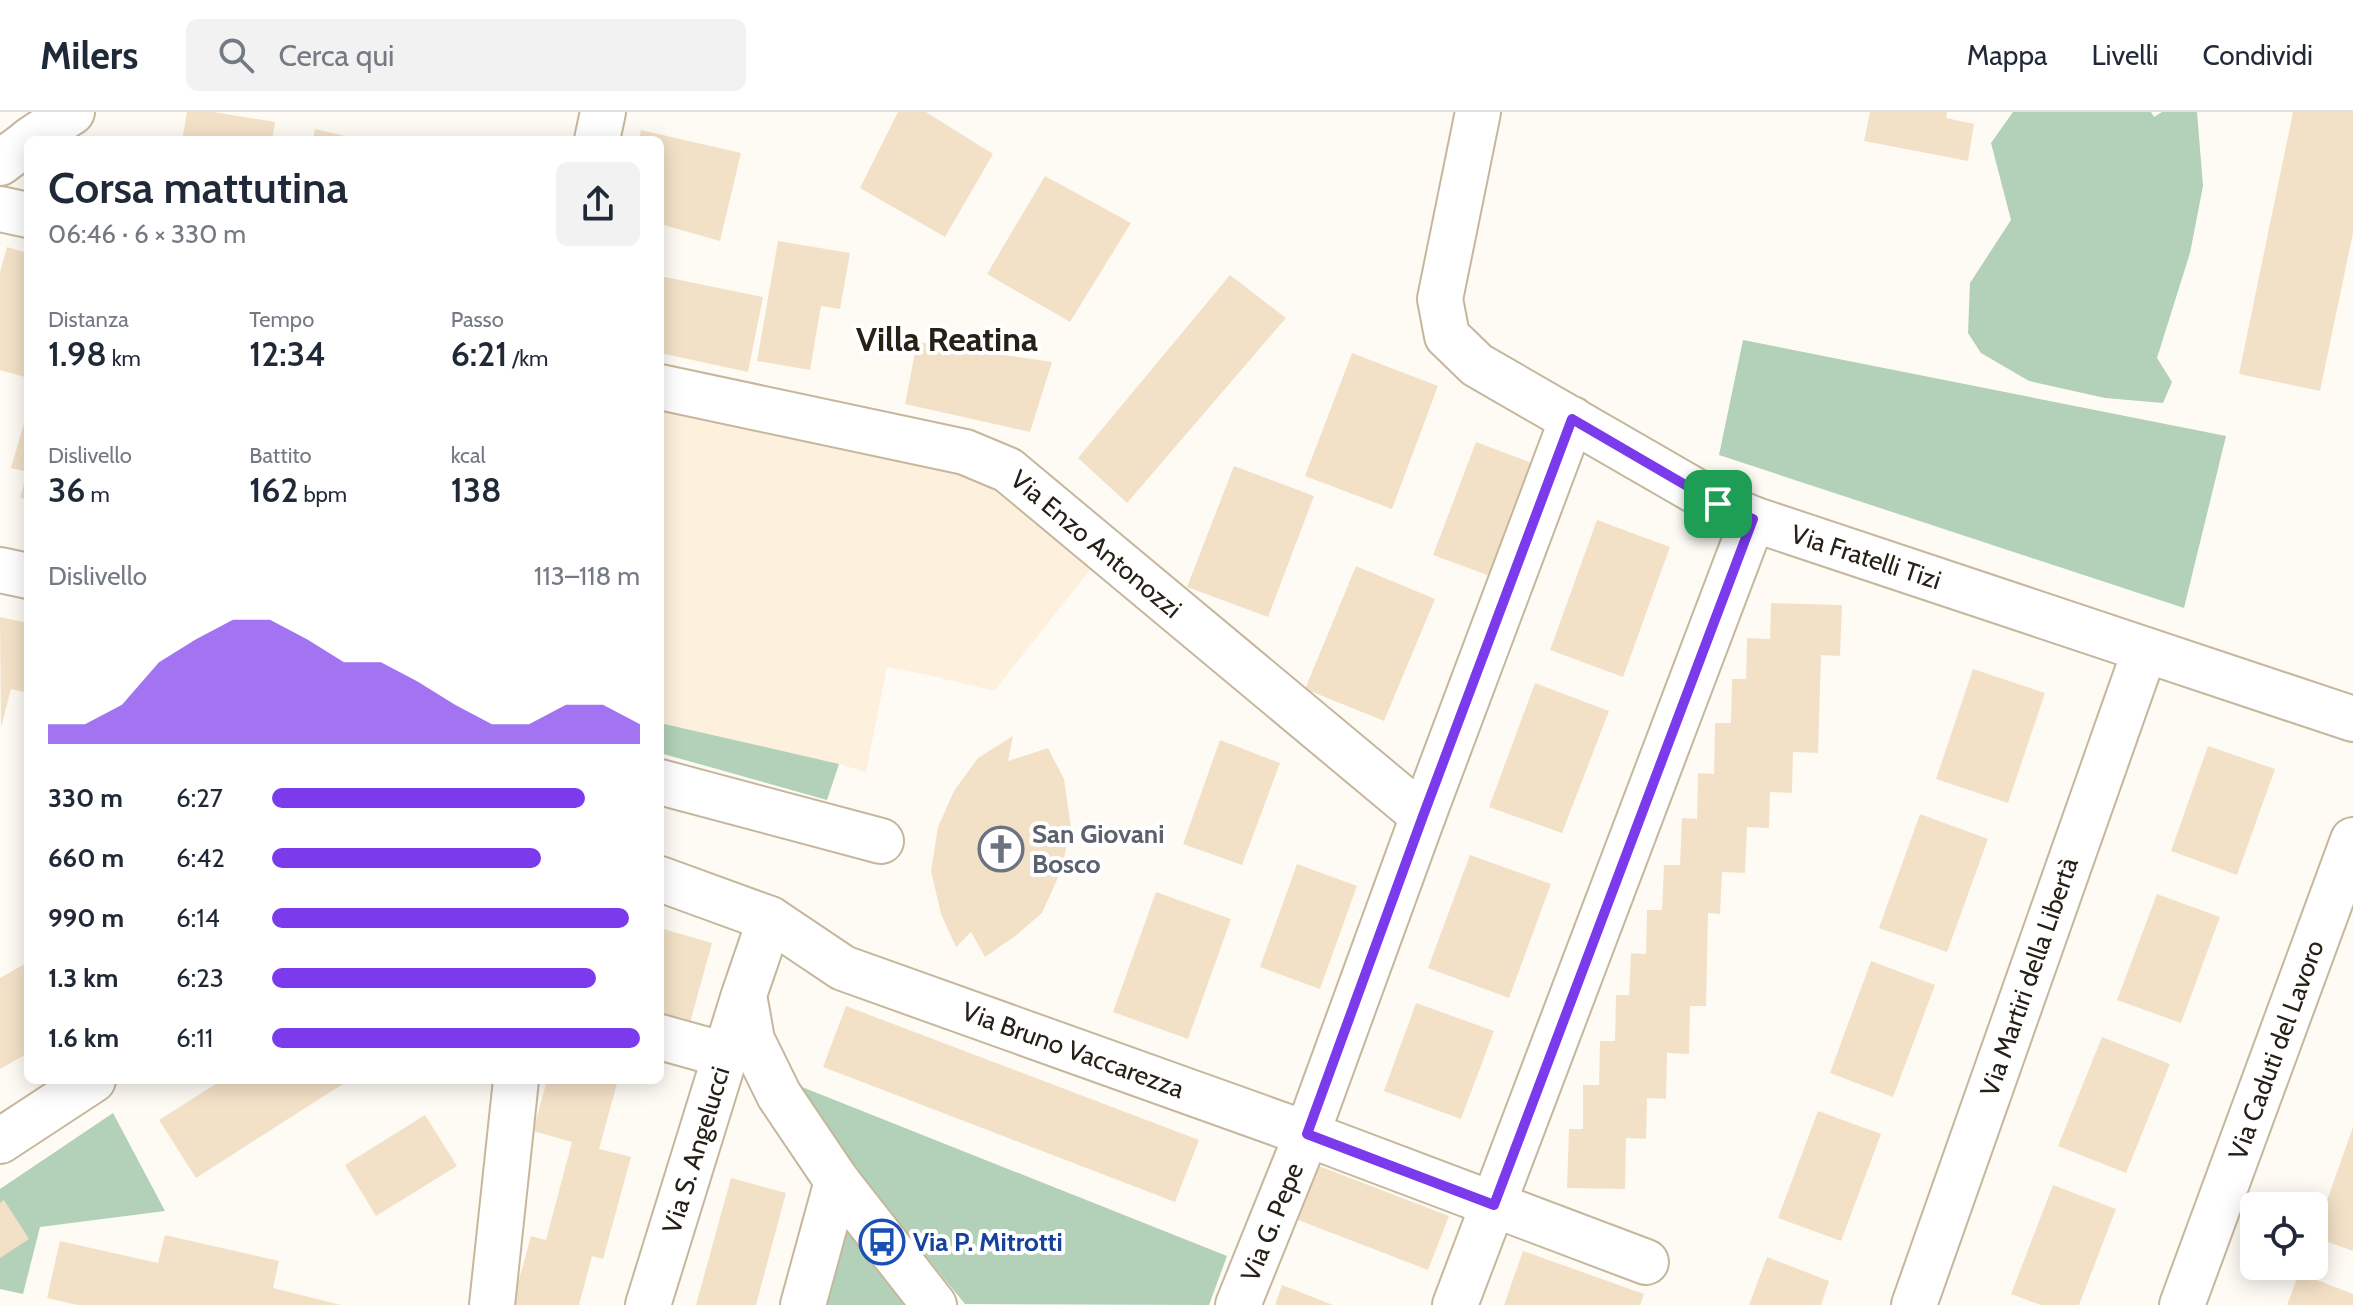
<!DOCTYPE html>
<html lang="it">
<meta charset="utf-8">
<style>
:root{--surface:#fff;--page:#f2f2f3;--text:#1f2937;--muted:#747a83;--line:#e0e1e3;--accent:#7c3aed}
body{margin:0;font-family:Cabin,sans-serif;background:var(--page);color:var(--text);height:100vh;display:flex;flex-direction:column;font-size:30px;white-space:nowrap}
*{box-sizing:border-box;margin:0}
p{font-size:26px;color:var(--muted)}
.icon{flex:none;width:44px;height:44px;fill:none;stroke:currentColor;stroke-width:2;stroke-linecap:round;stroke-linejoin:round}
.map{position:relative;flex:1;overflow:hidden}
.side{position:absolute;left:24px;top:24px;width:640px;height:948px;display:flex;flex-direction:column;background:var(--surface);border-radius:12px;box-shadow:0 4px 20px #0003}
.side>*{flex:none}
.tools{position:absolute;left:2240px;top:1080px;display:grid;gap:16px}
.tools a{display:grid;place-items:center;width:88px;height:88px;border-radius:12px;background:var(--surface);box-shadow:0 4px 20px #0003;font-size:40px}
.pin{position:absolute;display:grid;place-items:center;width:68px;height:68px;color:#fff;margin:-34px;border-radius:16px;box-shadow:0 4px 12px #0006}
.round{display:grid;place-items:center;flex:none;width:84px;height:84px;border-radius:12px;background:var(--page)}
.head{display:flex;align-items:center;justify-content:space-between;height:136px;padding:0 24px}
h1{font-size:44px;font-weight:600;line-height:60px}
.stats{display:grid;grid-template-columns:repeat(3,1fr);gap:12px;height:136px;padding:8px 24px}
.stats div{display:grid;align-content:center}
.stats b{font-size:34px;font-weight:600}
.stats small{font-size:22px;font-weight:400}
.stats p{font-size:22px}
.chart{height:224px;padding:16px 24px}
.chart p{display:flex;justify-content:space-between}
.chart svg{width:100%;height:144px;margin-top:8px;fill:var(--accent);opacity:.7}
ul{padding:0 24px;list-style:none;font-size:26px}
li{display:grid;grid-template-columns:128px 96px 1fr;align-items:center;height:60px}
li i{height:20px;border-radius:10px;background:var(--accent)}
header{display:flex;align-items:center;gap:48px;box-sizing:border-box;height:112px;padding:0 40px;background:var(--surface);border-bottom:2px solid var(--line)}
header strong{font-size:38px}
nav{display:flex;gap:44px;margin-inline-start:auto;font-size:28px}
.search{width:560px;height:72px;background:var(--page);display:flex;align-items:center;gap:20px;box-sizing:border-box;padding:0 28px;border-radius:12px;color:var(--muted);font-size:30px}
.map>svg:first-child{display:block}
</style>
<header>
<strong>Milers</strong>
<div class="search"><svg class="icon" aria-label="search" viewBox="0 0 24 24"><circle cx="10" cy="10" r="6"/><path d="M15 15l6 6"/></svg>Cerca qui</div>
<nav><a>Mappa</a><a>Livelli</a><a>Condividi</a></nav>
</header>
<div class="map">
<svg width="2353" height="1193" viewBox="0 0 2353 1193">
<rect width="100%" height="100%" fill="#fefbf5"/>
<!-- built -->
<polygon fill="#fdf0dc" points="660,295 977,360 1094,453 994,579 924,562 887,555 866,660 839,652 660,611"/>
<!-- green -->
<g fill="#b2d1b8">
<polygon points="2013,0 2151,0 2154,5 2162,0 2197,0 2203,74 2190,141 2157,246 2172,270 2163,291 2105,286 2029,269 1981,241 1968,221 1970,171 2011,108 1991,31"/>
<polygon points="1743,228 2226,324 2184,496 1719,343"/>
<polygon points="660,611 839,652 827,688 660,641"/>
<polygon points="797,973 1227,1144 1209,1193 965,1192 802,994"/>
<polygon points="113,1001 165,1099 40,1115 23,1182 0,1177 0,1077"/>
<polygon points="845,1109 909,1193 820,1193"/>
</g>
<!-- building -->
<g fill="#f3e1c7">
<polygon points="187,0 213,0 275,10 272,28 182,28"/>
<polygon points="898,0 926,0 993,42 945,125 860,76"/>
<polygon points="1870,0 1947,0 1946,6 1974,12 1968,49 1864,29"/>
<polygon points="2293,0 2353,0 2353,121 2320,279 2239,262"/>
<polygon points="315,17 358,27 358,28 313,28"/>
<polygon points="641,18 741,41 720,129 660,112 660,28 639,28"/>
<polygon points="1045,64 1131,111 1070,210 987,162"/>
<polygon points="778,129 850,141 840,197 821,194 810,258 757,249"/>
<polygon points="7,135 28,141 28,266 0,258 0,160"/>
<polygon points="1230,163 1286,206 1127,391 1078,346"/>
<polygon points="660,164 763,185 748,260 660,241"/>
<polygon points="917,230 1052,250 1030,320 905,292"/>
<polygon points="1352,241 1438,274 1392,397 1305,364"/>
<polygon points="25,308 28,309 28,388 20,386 27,360 11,356"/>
<polygon points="1476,330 1532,351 1490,464 1433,443"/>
<polygon points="1234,354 1314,384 1268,505 1187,475"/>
<polygon points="1597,408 1670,435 1623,565 1550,538"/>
<polygon points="1356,454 1435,487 1384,609 1305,577"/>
<polygon points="1771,491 1842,493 1840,544 1821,543 1818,641 1793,640 1792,681 1770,680 1769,716 1747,715 1745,761 1722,760 1720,802 1708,801 1706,894 1690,894 1689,942 1667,941 1666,987 1647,986 1646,1027 1626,1026 1625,1077 1567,1076 1569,1017 1583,1017 1583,973 1599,973 1600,929 1615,929 1616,883 1629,883 1631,841 1646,842 1647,798 1662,798 1664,753 1680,753 1682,706 1697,707 1698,661 1714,662 1715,611 1731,611 1732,567 1746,567 1747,526 1770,527"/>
<polygon points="0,505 28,511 28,581 11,577 1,616"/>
<polygon points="1973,557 2045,581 2008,691 1936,667"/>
<polygon points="1535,571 1609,599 1562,721 1489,695"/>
<polygon points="1013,624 1008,649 1048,636 1064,667 1071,715 1061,759 1042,801 1014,825 985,845 971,820 956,835 941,802 931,759 938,715 954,679 978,646"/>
<polygon points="1220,628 1280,651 1242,753 1183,732"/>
<polygon points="2208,634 2275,657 2237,763 2171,739"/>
<polygon points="1920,702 1988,727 1947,840 1879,816"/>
<polygon points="1470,743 1551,772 1509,886 1428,856"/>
<polygon points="1297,752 1357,774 1320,877 1260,855"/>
<polygon points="1156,780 1231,807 1188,927 1113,900"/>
<polygon points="2157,782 2220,805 2181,911 2117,888"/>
<polygon points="660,816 712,831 688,918 660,910"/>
<polygon points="1871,849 1935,873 1893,985 1830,961"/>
<polygon points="28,850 28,941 0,957 0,866"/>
<polygon points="1416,891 1494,919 1461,1007 1384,979"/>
<polygon points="846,894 1199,1028 1175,1090 823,955"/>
<polygon points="2102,925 2170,952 2126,1061 2058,1034"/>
<polygon points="222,968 349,968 196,1066 159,1008"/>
<polygon points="547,968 618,968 599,1037 631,1045 603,1147 592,1144 579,1193 512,1193 531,1124 546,1128 572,1030 533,1019"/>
<polygon points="1818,999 1881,1022 1841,1129 1778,1106"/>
<polygon points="425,1003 457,1054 376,1104 345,1053"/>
<polygon points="2353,1015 2353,1139 2314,1125"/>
<polygon points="1319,1054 1449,1104 1428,1158 1298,1108"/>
<polygon points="731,1066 786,1081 756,1193 696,1193"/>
<polygon points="2053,1073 2116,1097 2079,1193 2041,1193 2011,1182"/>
<polygon points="4,1088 29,1127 0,1146 0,1091"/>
<polygon points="165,1123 279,1149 273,1176 341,1193 78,1193 47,1186 60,1129 158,1151"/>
<polygon points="1523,1139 1644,1182 1640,1193 1504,1193"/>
<polygon points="1767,1145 1829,1169 1821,1193 1749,1193"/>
<polygon points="2299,1161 2353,1182 2353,1193 2287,1193"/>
<polygon points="1282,1173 1333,1193 1275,1193"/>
</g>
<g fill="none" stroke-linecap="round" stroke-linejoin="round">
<!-- minor casing -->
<g stroke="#c6b79c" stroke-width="48">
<g id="minor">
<polyline points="1478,0 1440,187 1447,224 1477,253 1718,392 1753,407 2353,607"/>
<polyline points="30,28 72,0"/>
<polyline points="597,28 603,0"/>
<polyline points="0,51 28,30"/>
<polyline points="0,97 28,103"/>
<polyline points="660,275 965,340 1008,358 1423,704"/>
<polyline points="0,458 28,464"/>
<polyline points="660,670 881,729"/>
<polyline points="660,767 770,807 843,856 1307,1022 1646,1150"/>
<polyline points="770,807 744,883 752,928 779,983 837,1069 934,1193"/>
<polyline points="660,925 725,943"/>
<polyline points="0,1029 93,968"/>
<polyline points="492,1193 516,968"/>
<polyline points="648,1193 743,886"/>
<polyline points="803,1193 837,1069"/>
<polyline points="1238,1193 1307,1022 1423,704 1572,307"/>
<polyline points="1455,1193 1753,407"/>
<polyline points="1914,1193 2145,538"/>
<polyline points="2182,1193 2353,728"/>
</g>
</g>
<!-- minor -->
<use href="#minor" stroke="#fff" stroke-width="44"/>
</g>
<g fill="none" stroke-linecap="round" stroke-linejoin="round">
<!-- route casing -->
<g stroke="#fff" stroke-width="16">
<polygon id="route" points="1572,307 1718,392 1753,407 1494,1093 1307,1022 1423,704"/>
</g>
<!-- route -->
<use href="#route" stroke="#7c3aed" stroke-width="10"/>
</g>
<!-- icons -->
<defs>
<g id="church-ring" transform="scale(2.3)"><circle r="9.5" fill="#fff" stroke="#6b7280" stroke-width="1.5"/><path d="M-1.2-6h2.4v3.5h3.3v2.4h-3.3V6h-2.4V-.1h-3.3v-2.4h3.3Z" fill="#6b7280"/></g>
<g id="bus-ring" transform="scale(2.3)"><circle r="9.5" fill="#fff" stroke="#1a4fb4" stroke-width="1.5"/><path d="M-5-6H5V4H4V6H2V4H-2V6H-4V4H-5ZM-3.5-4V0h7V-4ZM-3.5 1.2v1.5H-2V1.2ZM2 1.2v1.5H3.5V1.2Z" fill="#1a4fb4"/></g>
</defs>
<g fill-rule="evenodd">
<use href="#church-ring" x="1001" y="737"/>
<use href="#bus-ring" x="882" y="1130"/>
</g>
<g text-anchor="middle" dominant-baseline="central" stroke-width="8" stroke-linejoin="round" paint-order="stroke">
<!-- street labels -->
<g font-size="26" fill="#262016" stroke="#fff">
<text transform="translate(1096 432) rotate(40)">Via Enzo Antonozzi</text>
<text transform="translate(1866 445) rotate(18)">Via Fratelli Tizi</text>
<text transform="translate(2029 865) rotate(-71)">Via Martiri della Libertà</text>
<text transform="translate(1073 938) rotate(20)">Via Bruno Vaccarezza</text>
<text transform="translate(2276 938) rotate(-70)">Via Caduti del Lavoro</text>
<text transform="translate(696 1038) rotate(-73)">Via S. Angelucci</text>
<text transform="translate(1272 1110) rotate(-68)">Via G. Pepe</text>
</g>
<!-- worship labels -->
<g font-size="26" font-weight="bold" fill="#5b616d" stroke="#fff" text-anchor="start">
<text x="1032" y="722">San Giovani<tspan x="1032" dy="30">Bosco</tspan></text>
</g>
<!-- transit labels -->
<g font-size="26" font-weight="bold" fill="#164399" stroke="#fff" text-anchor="start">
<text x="913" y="1130">Via P. Mitrotti</text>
</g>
<!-- district labels -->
<g font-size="34" font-weight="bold" fill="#262016" stroke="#fff">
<text x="947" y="227">Villa Reatina</text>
</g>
</g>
</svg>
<div class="tools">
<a><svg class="icon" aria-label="locate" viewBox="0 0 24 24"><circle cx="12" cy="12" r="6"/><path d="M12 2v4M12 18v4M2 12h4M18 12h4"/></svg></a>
</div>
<div class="pin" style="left:1718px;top:392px;background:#1e9e55"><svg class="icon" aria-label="arrive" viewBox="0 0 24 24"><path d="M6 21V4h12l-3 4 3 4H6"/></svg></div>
<section class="side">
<div class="head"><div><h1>Corsa mattutina</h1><p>06:46 · 6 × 330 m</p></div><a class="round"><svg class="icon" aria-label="share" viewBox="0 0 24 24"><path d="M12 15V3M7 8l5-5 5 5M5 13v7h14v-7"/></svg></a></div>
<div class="stats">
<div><p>Distanza</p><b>1.98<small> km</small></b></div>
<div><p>Tempo</p><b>12:34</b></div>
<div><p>Passo</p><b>6:21<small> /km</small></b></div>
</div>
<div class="stats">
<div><p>Dislivello</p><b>36<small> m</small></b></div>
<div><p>Battito</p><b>162<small> bpm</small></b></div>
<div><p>kcal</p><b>138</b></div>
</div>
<div class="chart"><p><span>Dislivello</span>113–118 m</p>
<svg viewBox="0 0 160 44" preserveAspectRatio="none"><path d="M0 44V38L10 38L20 32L30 19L40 12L50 6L60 6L70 12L80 19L90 19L100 25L110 32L120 38L130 38L140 32L150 32L160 38V44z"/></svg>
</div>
<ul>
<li><b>330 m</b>6:27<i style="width:85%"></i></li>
<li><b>660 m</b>6:42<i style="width:73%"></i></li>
<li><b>990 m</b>6:14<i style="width:97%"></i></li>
<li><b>1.3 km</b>6:23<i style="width:88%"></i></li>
<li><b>1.6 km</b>6:11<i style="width:100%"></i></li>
</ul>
</section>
</div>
